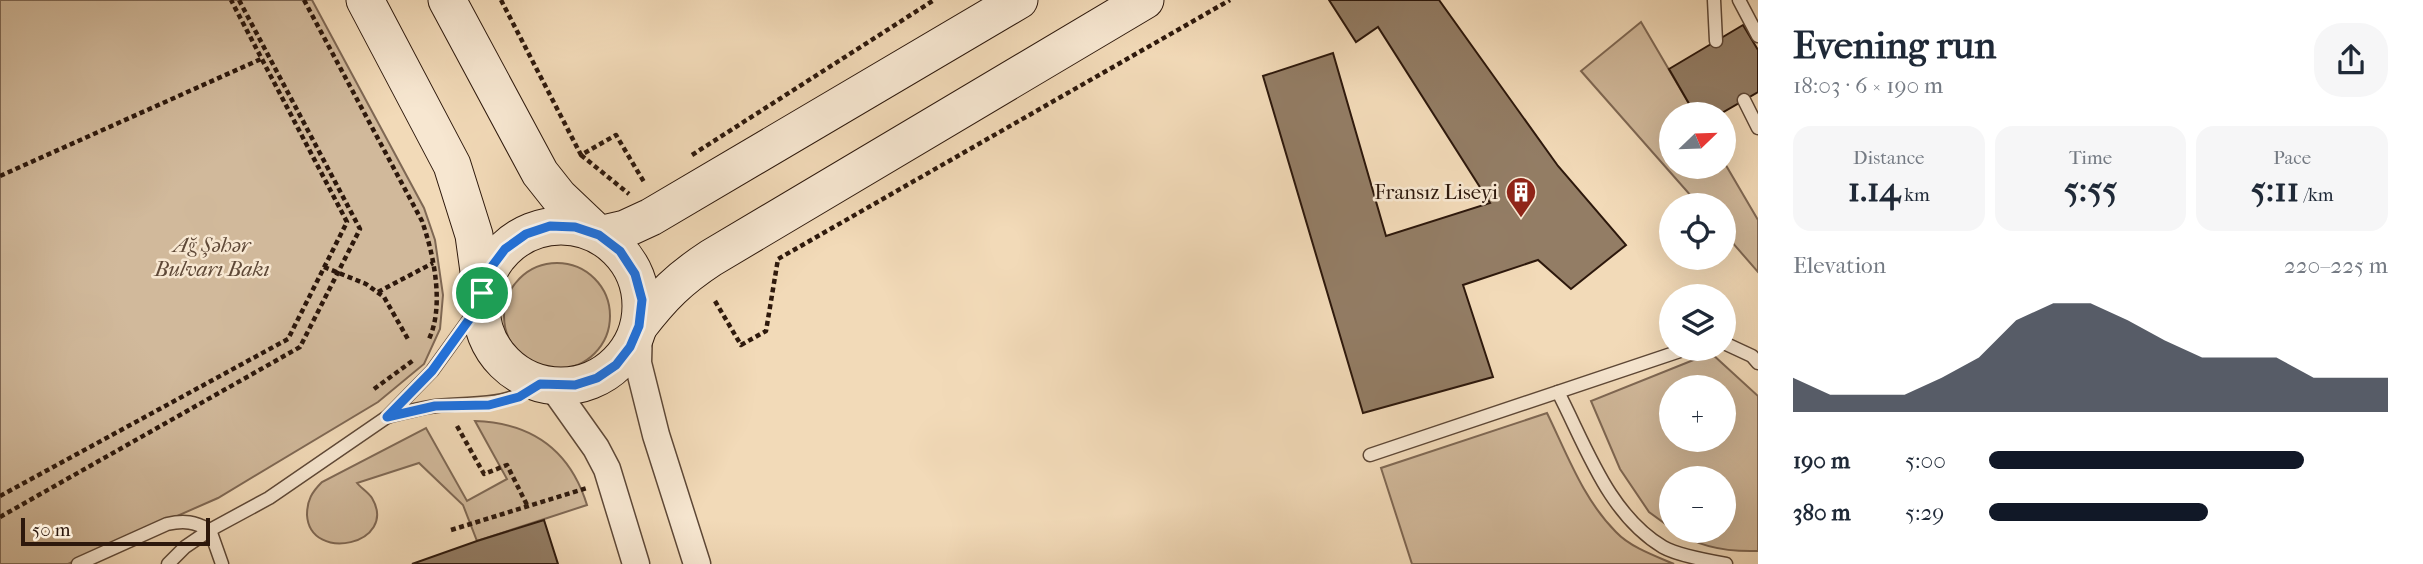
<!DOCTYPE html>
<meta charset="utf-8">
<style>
:root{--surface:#fff;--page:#f6f6f7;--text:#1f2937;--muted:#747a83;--accent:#111827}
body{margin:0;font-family:"IM FELL French Canon",serif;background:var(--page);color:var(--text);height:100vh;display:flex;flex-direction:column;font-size:26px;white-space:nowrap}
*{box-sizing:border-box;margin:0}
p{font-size:23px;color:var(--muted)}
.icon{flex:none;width:38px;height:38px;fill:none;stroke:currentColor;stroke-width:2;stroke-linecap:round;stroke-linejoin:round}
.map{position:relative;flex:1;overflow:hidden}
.side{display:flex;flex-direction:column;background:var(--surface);width:665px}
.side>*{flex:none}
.needle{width:46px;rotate:67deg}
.tools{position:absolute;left:1659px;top:102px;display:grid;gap:14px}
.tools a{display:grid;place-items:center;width:77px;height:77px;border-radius:50%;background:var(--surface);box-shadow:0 7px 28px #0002;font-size:35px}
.scale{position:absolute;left:21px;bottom:18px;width:189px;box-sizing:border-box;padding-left:7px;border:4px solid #2d180c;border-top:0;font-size:19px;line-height:24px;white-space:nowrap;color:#2d180c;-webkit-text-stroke:5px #f7e7d1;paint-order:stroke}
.pin{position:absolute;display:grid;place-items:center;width:60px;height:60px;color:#fff;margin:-30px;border:4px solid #fff;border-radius:50%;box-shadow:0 2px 7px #0007}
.round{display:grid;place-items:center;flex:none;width:74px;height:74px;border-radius:28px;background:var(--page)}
.head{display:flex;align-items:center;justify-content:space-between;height:119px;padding:0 35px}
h1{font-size:38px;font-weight:700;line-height:52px}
.stats{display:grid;grid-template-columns:repeat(3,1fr);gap:10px;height:119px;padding:7px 35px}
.stats div{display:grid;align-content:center;border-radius:18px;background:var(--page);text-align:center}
.stats b{font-size:35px;font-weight:700}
.stats small{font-size:19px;font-weight:400}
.stats p{font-size:19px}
.chart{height:196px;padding:14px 35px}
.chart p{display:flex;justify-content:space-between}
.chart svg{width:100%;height:126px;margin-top:7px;fill:var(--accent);opacity:.7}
ul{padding:0 35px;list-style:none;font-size:23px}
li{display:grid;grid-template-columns:112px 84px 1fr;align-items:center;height:52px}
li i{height:18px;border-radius:9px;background:var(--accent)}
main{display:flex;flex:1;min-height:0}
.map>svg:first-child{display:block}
</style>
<main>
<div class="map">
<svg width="1758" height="564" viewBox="0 0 1758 564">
<rect width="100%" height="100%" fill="#f2dab8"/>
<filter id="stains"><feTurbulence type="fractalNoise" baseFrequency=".00286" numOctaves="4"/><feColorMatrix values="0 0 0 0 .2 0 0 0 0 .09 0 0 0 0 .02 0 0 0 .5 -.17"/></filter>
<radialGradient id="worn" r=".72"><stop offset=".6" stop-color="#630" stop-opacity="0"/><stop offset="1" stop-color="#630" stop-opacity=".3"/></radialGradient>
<!-- green -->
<g fill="#d1b99b" stroke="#7f6854" stroke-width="2" fill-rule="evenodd">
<polygon points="0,0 312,0 424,208 435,240 443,295 440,329 424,364 378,402 218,498 68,564 0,564"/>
<polygon points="1641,22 1695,114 1671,114 1671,166 1724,166 1724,162 1758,220 1758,272 1724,233 1724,205 1699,205 1581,71"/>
<circle cx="557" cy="316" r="53"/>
<path d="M 1711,353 L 1758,396 L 1758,551 C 1728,552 1699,548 1674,530 L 1724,530 L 1724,478 L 1671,478 L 1671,528 L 1649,512 L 1620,469 L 1591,401 ZM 1671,387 L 1724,387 L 1724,439 L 1671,439 Z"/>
<path d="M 1547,413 C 1567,454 1583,499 1616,532 C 1630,547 1655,556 1674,564 L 1412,564 L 1381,468 Z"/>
<path d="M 475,421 C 532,423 570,450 587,505 L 477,541 L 463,505 L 419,463 L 357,483 C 361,488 368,492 372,498 C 399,544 310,564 307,515 C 307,500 312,492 322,482 L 426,428 L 467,501 L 507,479 Z"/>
</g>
<!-- building -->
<g fill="#937d65" stroke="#2d180c" stroke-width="2">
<polygon points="1329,0 1439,0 1558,166 1626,245 1571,289 1538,260 1463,285 1493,377 1363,413 1263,76 1333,53 1386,236 1490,203 1378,27 1356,42"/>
<polygon points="1743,25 1758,50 1758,92 1720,114 1695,114 1669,69"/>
<polygon points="544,520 558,564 412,564 477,541"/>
</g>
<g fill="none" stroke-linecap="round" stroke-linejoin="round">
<!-- service casing -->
<g stroke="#5e4837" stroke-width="15">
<g id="service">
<polyline points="1714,0 1716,41"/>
<polyline points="1739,0 1758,36"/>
<polyline points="1744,100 1758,128"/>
<polyline points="1724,343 1752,356 1758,363"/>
<path d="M 1558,392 C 1586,446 1608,514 1663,547 C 1677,555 1709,561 1726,564"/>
<path d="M 387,417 C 403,413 420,408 436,406 C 480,401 499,409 540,384"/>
<polyline points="1370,455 1689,348"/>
<path d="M 78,564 L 167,524 C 185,520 194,522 210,530 L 222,564"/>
<polyline points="168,564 185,547 210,530 269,498 387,417 432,371 481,303"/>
</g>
</g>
<!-- minor casing -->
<g stroke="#5e4837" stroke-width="29">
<g id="minor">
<polyline points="639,326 638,363 656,435 697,564"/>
<polyline points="552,386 596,448 607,469 636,564"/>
</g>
</g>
<!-- secondary casing -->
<g stroke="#2d180c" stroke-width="39">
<g id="secondary">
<polyline points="365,0 452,165 474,235 482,293"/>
<polyline points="447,0 540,173 559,197 599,235 625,229 651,217 1019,0"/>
<circle cx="561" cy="306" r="80"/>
<path d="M 639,326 C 662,296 679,279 711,258 L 1145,0"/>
</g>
</g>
<!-- path -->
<g stroke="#2d180c" stroke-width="4.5" stroke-dasharray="5 3.5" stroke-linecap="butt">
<path d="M 304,0 L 422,221 C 434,255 445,308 428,341"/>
<polyline points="501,0 581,155 616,135 644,182"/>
<polyline points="581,155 629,194"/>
<polyline points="692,155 934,0"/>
<polyline points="0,176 261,59"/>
<polyline points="324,267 366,284 384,297 409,341"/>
<polyline points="378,292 433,263"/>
<polyline points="715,301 741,345 766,331 778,259 1230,0"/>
<polyline points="374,389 415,359"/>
<polyline points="457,426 484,474 507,465 528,507"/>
<polyline points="0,496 288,339 347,222 231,0"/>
<polyline points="0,517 300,347 360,229 239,0"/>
<polyline points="451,530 587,488"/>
</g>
<!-- service -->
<use href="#service" stroke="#f7e7d1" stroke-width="12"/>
<!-- minor -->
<use href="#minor" stroke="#f7e7d1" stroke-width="26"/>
<!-- secondary -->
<use href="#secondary" stroke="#f7e7d1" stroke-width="37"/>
</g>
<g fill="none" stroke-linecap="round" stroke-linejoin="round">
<!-- route casing -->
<g stroke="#fff" stroke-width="14">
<polygon id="route" points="550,226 575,227 599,235 620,251 635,274 642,300 639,326 630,347 616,365 597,378 575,385 540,384 519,397 489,405 435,406 387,417 432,371 481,303 490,269 505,249 526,234"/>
</g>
<!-- route -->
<use href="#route" stroke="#1a73e8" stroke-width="9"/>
</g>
<!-- icons -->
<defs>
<g id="building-pin" transform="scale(1.575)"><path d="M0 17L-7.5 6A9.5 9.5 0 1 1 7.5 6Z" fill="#8f2418" stroke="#f7e7d1"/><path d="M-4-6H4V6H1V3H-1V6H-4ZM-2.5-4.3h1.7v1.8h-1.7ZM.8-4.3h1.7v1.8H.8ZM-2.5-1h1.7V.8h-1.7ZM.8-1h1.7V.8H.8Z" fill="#fff"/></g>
</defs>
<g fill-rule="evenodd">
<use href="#building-pin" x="1521" y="192"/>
</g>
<g text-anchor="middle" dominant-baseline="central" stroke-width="5" stroke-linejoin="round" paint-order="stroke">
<!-- poi labels -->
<g font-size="21" fill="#2d180c" stroke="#f7e7d1" text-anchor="end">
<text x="1498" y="192">Fransız Liseyi</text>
</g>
<!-- park labels -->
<g font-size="21" font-style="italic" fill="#5e4837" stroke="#f7e7d1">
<text x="212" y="245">Ağ Şəhər<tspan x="212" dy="24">Bulvarı Bakı</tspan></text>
</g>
</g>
<rect width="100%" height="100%" filter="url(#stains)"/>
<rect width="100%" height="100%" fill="url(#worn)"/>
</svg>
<div class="tools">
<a><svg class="needle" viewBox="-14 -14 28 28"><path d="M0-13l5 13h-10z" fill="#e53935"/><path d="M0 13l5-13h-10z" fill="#747a83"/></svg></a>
<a><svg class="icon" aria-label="locate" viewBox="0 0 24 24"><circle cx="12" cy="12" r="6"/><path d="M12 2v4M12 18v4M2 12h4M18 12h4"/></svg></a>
<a><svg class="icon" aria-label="layers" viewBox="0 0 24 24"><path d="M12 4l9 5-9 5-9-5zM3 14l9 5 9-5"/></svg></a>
<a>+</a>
<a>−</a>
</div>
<div class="scale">50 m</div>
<div class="pin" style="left:482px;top:293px;background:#1e9e55"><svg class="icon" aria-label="arrive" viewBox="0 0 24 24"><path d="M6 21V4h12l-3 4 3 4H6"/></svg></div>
</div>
<section class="side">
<div class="head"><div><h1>Evening run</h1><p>18:03 · 6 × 190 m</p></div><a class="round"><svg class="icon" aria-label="share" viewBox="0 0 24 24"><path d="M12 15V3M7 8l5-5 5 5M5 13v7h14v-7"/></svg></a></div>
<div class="stats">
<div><p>Distance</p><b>1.14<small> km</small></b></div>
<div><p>Time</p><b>5:55</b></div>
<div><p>Pace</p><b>5:11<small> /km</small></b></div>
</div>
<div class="chart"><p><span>Elevation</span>220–225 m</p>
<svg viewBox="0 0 160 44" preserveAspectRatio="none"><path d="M0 44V32L10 38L20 38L30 38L40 32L50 25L60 12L70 6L80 6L90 12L100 19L110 25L120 25L130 25L140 32L150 32L160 32V44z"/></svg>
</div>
<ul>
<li><b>190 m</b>5:00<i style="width:79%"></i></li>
<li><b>380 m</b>5:29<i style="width:55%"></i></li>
</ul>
</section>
</main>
